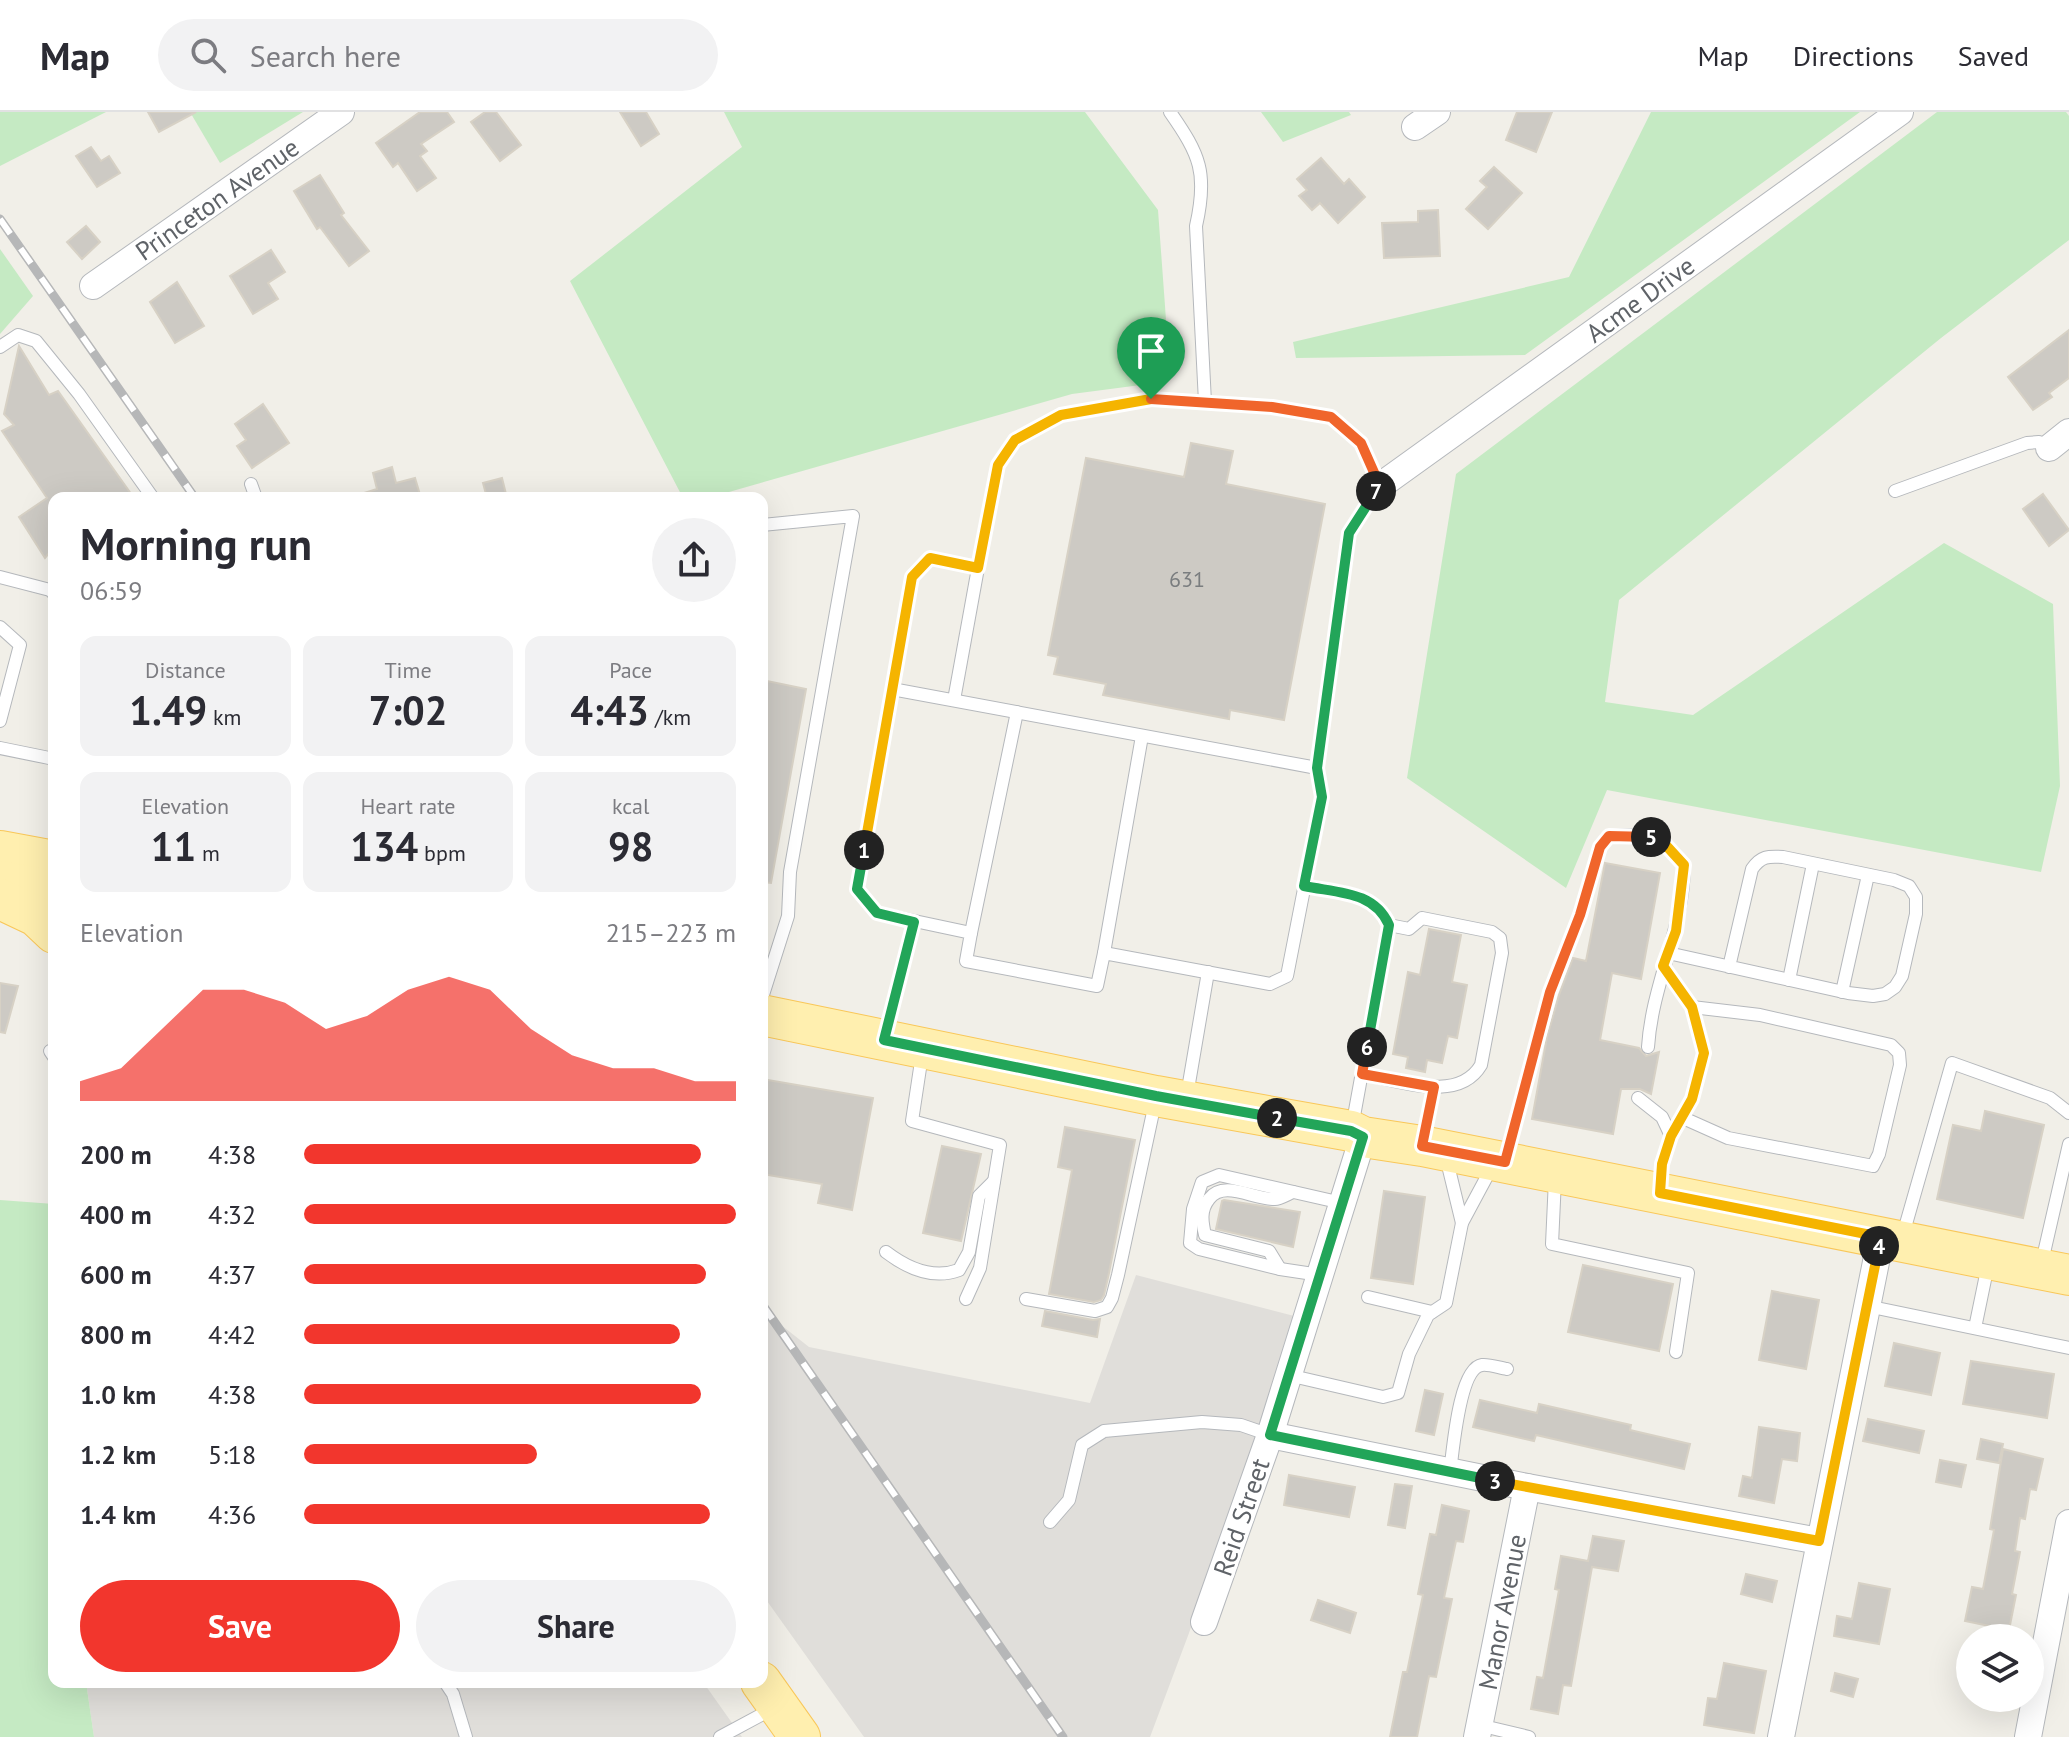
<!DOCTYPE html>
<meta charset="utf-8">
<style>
:root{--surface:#fff;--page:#f2f2f3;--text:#2b2b33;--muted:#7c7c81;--line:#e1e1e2;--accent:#f2362d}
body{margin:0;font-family:"PT Sans",sans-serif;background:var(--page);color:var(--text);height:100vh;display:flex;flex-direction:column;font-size:30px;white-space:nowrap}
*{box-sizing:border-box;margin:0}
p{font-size:26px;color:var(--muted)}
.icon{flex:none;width:44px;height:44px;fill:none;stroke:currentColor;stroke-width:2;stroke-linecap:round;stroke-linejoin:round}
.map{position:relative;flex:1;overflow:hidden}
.panel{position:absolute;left:48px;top:380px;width:720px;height:1196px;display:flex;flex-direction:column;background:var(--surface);border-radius:16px;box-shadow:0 8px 32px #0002}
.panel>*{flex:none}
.buttons{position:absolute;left:1956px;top:1512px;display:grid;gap:16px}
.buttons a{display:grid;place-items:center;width:88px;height:88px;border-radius:50%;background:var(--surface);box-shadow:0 8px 32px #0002;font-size:40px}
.pin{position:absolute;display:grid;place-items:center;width:68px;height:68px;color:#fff;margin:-82px -34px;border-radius:50% 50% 50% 0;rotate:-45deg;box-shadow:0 0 8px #0007}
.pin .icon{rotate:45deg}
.km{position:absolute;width:40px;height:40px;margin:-20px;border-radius:50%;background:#222;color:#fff;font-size:22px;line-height:40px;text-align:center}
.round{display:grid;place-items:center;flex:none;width:84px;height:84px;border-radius:42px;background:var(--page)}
.overview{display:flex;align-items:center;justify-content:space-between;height:136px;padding:0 32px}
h1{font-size:44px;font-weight:600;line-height:60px}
.figures{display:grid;grid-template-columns:repeat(3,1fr);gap:12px;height:136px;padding:8px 32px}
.figures div{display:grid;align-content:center;border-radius:16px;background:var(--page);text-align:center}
.figures b{font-size:40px;font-weight:600}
.figures small{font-size:22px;font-weight:400}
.figures p{font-size:22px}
.chart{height:224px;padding:16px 32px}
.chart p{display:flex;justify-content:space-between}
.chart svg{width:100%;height:144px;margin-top:8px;fill:var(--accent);opacity:.7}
.action{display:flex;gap:16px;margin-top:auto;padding:16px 32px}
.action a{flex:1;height:92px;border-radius:48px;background:var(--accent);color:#fff;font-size:32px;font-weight:600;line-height:92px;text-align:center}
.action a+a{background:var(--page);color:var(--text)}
ul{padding:0 32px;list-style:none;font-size:26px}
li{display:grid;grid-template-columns:128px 96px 1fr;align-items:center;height:60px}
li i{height:20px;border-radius:10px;background:var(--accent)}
header{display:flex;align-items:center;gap:48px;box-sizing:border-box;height:112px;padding:0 40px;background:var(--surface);border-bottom:2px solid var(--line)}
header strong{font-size:38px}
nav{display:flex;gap:44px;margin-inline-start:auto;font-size:28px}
.search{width:560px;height:72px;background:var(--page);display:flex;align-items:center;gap:20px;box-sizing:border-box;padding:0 28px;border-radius:44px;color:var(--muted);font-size:30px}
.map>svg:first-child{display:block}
</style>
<header>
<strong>Map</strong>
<div class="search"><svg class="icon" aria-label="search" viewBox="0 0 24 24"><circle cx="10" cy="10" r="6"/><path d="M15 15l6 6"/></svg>Search here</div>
<nav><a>Map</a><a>Directions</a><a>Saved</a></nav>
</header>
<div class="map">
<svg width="2069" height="1625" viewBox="0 0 2069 1625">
<rect width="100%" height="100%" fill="#f1efe8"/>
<!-- industrial -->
<g fill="#e0deda">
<polygon points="1136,1163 1298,1205 1189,1521 1150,1625 864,1625 762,1482 762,1198 809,1235 1090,1291"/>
<polygon points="86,1570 703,1570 742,1625 94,1625"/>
</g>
<!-- green -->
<g fill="#c5eac3">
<polygon points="0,0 106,0 0,54"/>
<polygon points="190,0 303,0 220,51"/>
<polygon points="724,0 1085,0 1158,98 1168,235 1156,271 1072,282 708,386 683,386 570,169 742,35"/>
<polygon points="1261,0 1349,0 1351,3 1283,30"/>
<polygon points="1651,0 1860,0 1525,243 1296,246 1293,230 1569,165"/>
<polygon points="1937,0 2066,0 2069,4 2069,128 1941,226 1619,488 1605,590 1693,603 1944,431 2053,492 2060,674 2041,760 1607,678 1566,776 1407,666 1456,362"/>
<polygon points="0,137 33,184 0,222"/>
<polygon points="0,1088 54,1092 54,1570 86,1570 94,1625 0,1625"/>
</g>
<!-- building -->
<g fill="#cdcac4" stroke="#d7d1c5" stroke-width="2">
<polygon points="148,0 196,0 159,20"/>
<polygon points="420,0 447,0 454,10 421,32 427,39 420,44 436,66 417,79 398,51 393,55 376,31"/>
<polygon points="485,0 496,0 521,33 500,49 471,10"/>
<polygon points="620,0 646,0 659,22 641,34"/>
<polygon points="1517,0 1552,0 1536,40 1506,28"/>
<polygon points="91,35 101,49 109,44 120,61 97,75 76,44"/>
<polygon points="1321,46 1344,72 1349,67 1365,85 1338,111 1320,91 1312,98 1299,84 1307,78 1297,67"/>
<polygon points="1494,55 1522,81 1488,117 1466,97 1487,75 1480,69"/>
<polygon points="320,63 344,101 341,103 369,139 349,154 320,115 317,117 294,79"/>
<polygon points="1438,98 1440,144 1384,146 1382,111 1418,110 1418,99"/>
<polygon points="86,114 100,130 82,147 67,130"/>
<polygon points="271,138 285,160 268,171 278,187 253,202 230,164"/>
<polygon points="177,170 204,214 175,231 150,190"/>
<polygon points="2069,218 2069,266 2049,281 2052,285 2033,298 2008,265"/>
<polygon points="19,234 49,283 58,279 134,386 54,386 54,435 45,446 19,405 47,386 2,319 14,313 4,302"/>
<polygon points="263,292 289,331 252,356 237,334 246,328 235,312"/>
<polygon points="1191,331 1233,339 1226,372 1325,392 1284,608 1230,598 1229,607 1103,583 1106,572 1054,562 1058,545 1048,543 1086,346 1184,365"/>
<polygon points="392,355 396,371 415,366 421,386 362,386 361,382 377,377 373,361"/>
<polygon points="502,366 507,386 487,386 483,371"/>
<polygon points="2043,382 2069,418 2049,434 2023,397"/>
<polygon points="762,568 806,577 771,771 762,770"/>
<polygon points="1605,751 1660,761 1641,867 1612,861 1600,928 1639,936 1646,944 1659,940 1651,982 1640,977 1621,977 1613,1022 1532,1007 1547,925 1559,883 1573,846 1586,849"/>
<polygon points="1429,817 1461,823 1452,870 1467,873 1457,926 1448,924 1442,951 1427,948 1425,960 1406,956 1408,945 1393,942 1408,860 1420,863"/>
<polygon points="0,871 18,874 5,921 0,920"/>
<polygon points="762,967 873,986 852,1098 818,1091 822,1072 762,1062"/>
<polygon points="1985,999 2044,1013 2023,1106 1937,1087 1953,1013 1981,1019"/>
<polygon points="1065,1015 1135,1028 1109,1161 1104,1183 1101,1188 1094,1190 1049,1182 1072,1058 1058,1055"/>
<polygon points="942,1034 981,1042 961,1129 923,1121"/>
<polygon points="1384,1079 1425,1085 1413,1172 1371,1166"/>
<polygon points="1224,1088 1300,1100 1293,1135 1216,1117 1222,1089"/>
<polygon points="1583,1153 1673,1172 1659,1239 1568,1220"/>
<polygon points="1772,1179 1819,1188 1806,1257 1759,1248"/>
<polygon points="1045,1199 1093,1208 1100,1207 1097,1225 1042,1214"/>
<polygon points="1894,1231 1940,1241 1931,1283 1885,1274"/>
<polygon points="1971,1249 2054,1262 2047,1306 1963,1292"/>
<polygon points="1425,1278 1443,1282 1434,1323 1416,1319"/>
<polygon points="1480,1288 1537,1301 1539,1292 1631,1313 1630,1318 1690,1332 1684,1357 1536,1323 1534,1329 1473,1315"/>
<polygon points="1868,1307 1924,1319 1919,1341 1863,1329"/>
<polygon points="1759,1315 1800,1321 1797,1349 1782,1347 1774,1391 1739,1384 1743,1364 1752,1366"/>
<polygon points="1981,1327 2003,1332 1999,1351 1977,1347"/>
<polygon points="2003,1337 2043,1347 2036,1378 2030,1377 2025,1407 2020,1406 2015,1439 2020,1440 2012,1482 2016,1483 2009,1518 1965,1509 1972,1475 1983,1477 1994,1418 1990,1417"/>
<polygon points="1940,1348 1966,1353 1961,1375 1936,1370"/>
<polygon points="1289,1363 1355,1375 1349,1405 1284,1393"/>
<polygon points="1395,1372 1412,1374 1405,1416 1388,1413"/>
<polygon points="1442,1393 1469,1399 1463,1430 1456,1429 1444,1486 1452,1487 1436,1565 1429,1564 1417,1625 1390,1625 1403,1560 1407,1560 1423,1483 1418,1482 1430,1422 1436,1423"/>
<polygon points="1593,1424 1624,1429 1618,1459 1592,1455 1571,1574 1563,1573 1558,1602 1531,1597 1537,1565 1543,1566 1559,1478 1555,1477 1561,1444 1588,1449"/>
<polygon points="1746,1462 1777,1469 1772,1490 1741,1482"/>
<polygon points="1859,1471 1890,1477 1879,1532 1834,1524 1837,1504 1852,1507"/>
<polygon points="1318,1488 1356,1501 1350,1521 1311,1508"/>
<polygon points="1724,1551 1766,1559 1754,1621 1704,1613 1708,1586 1717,1587"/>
<polygon points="1835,1561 1858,1567 1853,1585 1831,1579"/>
</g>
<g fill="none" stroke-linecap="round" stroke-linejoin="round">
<!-- service casing -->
<g stroke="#b5b8bc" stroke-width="14">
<g id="service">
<path d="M 1170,0 C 1200,43 1208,61 1196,114 L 1205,290"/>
<polyline points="0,235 18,223 36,229 79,282 153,386"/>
<polygon points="1151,287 1272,295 1331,305 1361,331 1380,374 1349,421 1317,656 1322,685 1287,864 1270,872 1104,841 1097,874 966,849 971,821 877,801 857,777 912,465 930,446 978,456 998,353 1015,328 1061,303"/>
<polyline points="251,372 256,386"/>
<polyline points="1895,379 2027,331 2039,330 2049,336"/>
<polyline points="762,413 853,404 790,760 788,804 762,886"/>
<polyline points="0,465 50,478 54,482"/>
<polyline points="0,515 20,533 0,609"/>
<polyline points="892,577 1317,656"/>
<polyline points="954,588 978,456"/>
<polyline points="0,636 54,647"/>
<path d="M 1304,774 C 1338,781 1374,778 1389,813 L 1352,1015"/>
<polyline points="971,821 1017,600"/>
<polyline points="1104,841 1142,624"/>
<path d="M 1668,841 L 1848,881 L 1873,884 L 1885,882 L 1895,875 L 1902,864 L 1916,802 L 1916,785 L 1909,774 L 1894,768 L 1783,745 C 1768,744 1761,744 1752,757 L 1729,855"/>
<polyline points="1789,868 1813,752"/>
<polyline points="1842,880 1868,763"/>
<polyline points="885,923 914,810"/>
<polyline points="50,939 54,945"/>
<polyline points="922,943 912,1009 1000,1033 980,1156 966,1187"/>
<path d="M 1362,962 C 1399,968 1458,992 1481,953 L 1502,841 L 1500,826 L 1492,820 L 1422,806 L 1409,817 L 1389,813"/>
<polyline points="1187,983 1208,860"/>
<polyline points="1638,986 1662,1005 1671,1024"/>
<polyline points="1681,1005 1728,1026 1873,1054 1879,1042 1900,953 1899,941 1891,933 1760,903 1692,895"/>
<polyline points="1422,1031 1434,975"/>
<polyline points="1446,1045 1462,1111"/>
<path d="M 1506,1047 L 1550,880 L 1580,803 L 1600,735 L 1609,724 C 1648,722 1659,721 1684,753 C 1684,816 1652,872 1648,935"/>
<polyline points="1555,1067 1552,1132 1688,1161 1676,1240"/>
<polyline points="1660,1075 1662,1052 1671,1024 1692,987 1704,941 1692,895 1663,854"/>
<polyline points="1902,1126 1952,951 2050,986 2069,1001"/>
<path d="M 886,1140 C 907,1156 932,1168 959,1158 L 969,1140 L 979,1084 L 994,1069"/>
<polyline points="2041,1154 2069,1032"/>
<path d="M 1280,1157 L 1269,1139 L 1205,1123 C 1202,1110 1200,1098 1209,1087 C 1224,1067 1254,1088 1275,1087 C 1280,1087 1288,1082 1293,1080"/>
<polyline points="1320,1163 1280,1157 1199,1137 1190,1131 1193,1097 1202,1070 1219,1063 1342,1091"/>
<polyline points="1368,1185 1432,1200"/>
<polyline points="1026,1187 1095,1199 1107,1195 1112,1186 1118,1163 1155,991"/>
<polyline points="1867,1194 2069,1236"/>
<polyline points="1975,1216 1988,1153"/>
<polyline points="1288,1263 1383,1285 1398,1281 1409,1242 1428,1203 1446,1191 1462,1111 1492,1055"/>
<path d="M 1450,1360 C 1453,1339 1459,1256 1482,1253 C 1489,1252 1500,1256 1507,1257"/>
<polyline points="1050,1410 1069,1388 1082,1333 1104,1319 1202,1310 1241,1313 1270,1323"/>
<polyline points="445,1570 453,1582 466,1625"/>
<polyline points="1479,1613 1529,1625"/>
<polyline points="720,1625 774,1596"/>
</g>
</g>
<!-- minor casing -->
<g stroke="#b5b8bc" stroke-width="28">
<g id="minor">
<polyline points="1415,15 1437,0"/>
<polyline points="93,174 341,0"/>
<polyline points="2049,336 2069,320"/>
<polyline points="1380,374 1900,0"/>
<polyline points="1270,1323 1527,1375 1819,1429"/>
<polyline points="1204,1510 1270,1323 1363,1025"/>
<polyline points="1477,1625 1527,1375"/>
<polyline points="1781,1625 1881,1125"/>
<polyline points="2028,1625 2069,1411"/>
</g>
</g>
<!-- primary casing -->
<g stroke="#f9c759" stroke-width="42">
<g id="primary">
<polyline points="0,739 54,749"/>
<polyline points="0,769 54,779"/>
<polyline points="0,787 36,804 54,821"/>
<polyline points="762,903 1156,984 1351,1019 1363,1025 1422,1034 2069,1163"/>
<polyline points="761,1570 800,1625"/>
</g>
</g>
<!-- service -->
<use href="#service" stroke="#fff" stroke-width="12"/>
<!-- minor -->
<use href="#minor" stroke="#fff" stroke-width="26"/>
<!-- primary -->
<use href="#primary" stroke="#ffefaf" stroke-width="40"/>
<!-- rail casing -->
<g stroke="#b6b7b8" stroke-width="9">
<g id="rail">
<polyline points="0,107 195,386"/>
<polyline points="762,1192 1063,1625"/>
</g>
</g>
<!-- rail -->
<use href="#rail" stroke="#fff" stroke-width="6" stroke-dasharray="18" stroke-linecap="butt"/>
</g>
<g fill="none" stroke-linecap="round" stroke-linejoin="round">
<!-- split-1 casing -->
<g stroke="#fff" stroke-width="16">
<polyline id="split-1" points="864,738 912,465 930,446 978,456 998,353 1015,328 1061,303 1151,287"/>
</g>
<!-- split-2 casing -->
<g stroke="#fff" stroke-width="16">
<polyline id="split-2" points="864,738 857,777 877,801 914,810 884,928 1156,984 1277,1006"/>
</g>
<!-- split-3 casing -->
<g stroke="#fff" stroke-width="16">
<polyline id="split-3" points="1277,1006 1351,1019 1363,1025 1270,1323 1495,1369"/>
</g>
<!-- split-4 casing -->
<g stroke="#fff" stroke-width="16">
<polyline id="split-4" points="1495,1369 1819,1429 1879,1134"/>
</g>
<!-- split-5 casing -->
<g stroke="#fff" stroke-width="16">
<polyline id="split-5" points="1651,725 1662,729 1684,753 1676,819 1663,854 1692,895 1704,941 1692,987 1671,1024 1662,1052 1660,1081 1881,1125 1879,1134"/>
</g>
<!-- split-6 casing -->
<g stroke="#fff" stroke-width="16">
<polyline id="split-6" points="1367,935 1362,962 1434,975 1422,1034 1505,1050 1550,880 1580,803 1600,735 1609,724 1651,725"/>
</g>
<!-- split-7 casing -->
<g stroke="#fff" stroke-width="16">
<path id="split-7" d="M 1367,935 L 1389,813 C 1374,779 1338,781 1304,774 L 1322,685 L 1317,656 L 1349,421 L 1376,379"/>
</g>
<!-- split-8 casing -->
<g stroke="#fff" stroke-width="16">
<polyline id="split-8" points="1151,287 1272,295 1331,305 1361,331 1380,374 1376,379"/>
</g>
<!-- split-1 -->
<use href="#split-1" stroke="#f5b400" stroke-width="10"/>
<!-- split-2 -->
<use href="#split-2" stroke="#22a559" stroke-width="10"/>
<!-- split-3 -->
<use href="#split-3" stroke="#22a559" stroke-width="10"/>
<!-- split-4 -->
<use href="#split-4" stroke="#f5b400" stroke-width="10"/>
<!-- split-5 -->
<use href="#split-5" stroke="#f5b400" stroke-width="10"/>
<!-- split-6 -->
<use href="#split-6" stroke="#f0652b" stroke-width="10"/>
<!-- split-7 -->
<use href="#split-7" stroke="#22a559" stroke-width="10"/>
<!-- split-8 -->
<use href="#split-8" stroke="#f0652b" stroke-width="10"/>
</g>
<g text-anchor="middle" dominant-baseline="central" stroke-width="6" stroke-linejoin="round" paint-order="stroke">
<!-- number labels -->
<g font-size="22" fill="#7a7d7f">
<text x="1187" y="467">631</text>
</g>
<!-- street labels -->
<g font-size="26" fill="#5f6368" stroke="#fff">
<text transform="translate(217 87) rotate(-35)">Princeton Avenue</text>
<text transform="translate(1640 187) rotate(-36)">Acme Drive</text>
<text transform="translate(1241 1405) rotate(-71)">Reid Street</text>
<text transform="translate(1502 1500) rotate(-79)">Manor Avenue</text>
</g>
</g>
</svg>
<div class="buttons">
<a><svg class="icon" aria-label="layers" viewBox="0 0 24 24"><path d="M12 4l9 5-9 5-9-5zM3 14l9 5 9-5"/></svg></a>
</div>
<div class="pin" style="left:1151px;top:287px;background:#1e9e55"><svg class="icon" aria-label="arrive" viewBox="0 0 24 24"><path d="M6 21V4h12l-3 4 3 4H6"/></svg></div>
<b class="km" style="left:864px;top:738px">1</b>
<b class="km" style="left:1277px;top:1006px">2</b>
<b class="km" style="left:1495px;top:1369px">3</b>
<b class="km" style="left:1879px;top:1134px">4</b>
<b class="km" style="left:1651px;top:725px">5</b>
<b class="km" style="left:1367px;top:935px">6</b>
<b class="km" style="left:1376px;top:379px">7</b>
<section class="panel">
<div class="overview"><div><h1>Morning run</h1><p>06:59</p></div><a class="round"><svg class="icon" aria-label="share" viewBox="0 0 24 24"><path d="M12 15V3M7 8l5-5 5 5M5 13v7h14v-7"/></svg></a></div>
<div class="figures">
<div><p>Distance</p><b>1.49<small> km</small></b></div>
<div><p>Time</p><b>7:02</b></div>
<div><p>Pace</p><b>4:43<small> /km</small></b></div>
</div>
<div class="figures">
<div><p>Elevation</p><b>11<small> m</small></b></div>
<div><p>Heart rate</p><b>134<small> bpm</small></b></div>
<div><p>kcal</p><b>98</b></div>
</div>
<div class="chart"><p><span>Elevation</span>215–223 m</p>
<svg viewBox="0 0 160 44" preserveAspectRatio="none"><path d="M0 44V38L10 34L20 22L30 10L40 10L50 14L60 22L70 18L80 10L90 6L100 10L110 22L120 30L130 34L140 34L150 38L160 38V44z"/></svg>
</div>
<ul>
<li><b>200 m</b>4:38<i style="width:92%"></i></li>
<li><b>400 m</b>4:32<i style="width:100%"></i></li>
<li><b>600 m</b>4:37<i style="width:93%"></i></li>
<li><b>800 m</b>4:42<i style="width:87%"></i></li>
<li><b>1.0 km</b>4:38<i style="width:92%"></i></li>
<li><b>1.2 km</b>5:18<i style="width:54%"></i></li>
<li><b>1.4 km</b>4:36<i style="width:94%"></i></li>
</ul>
<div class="action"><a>Save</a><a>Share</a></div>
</section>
</div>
